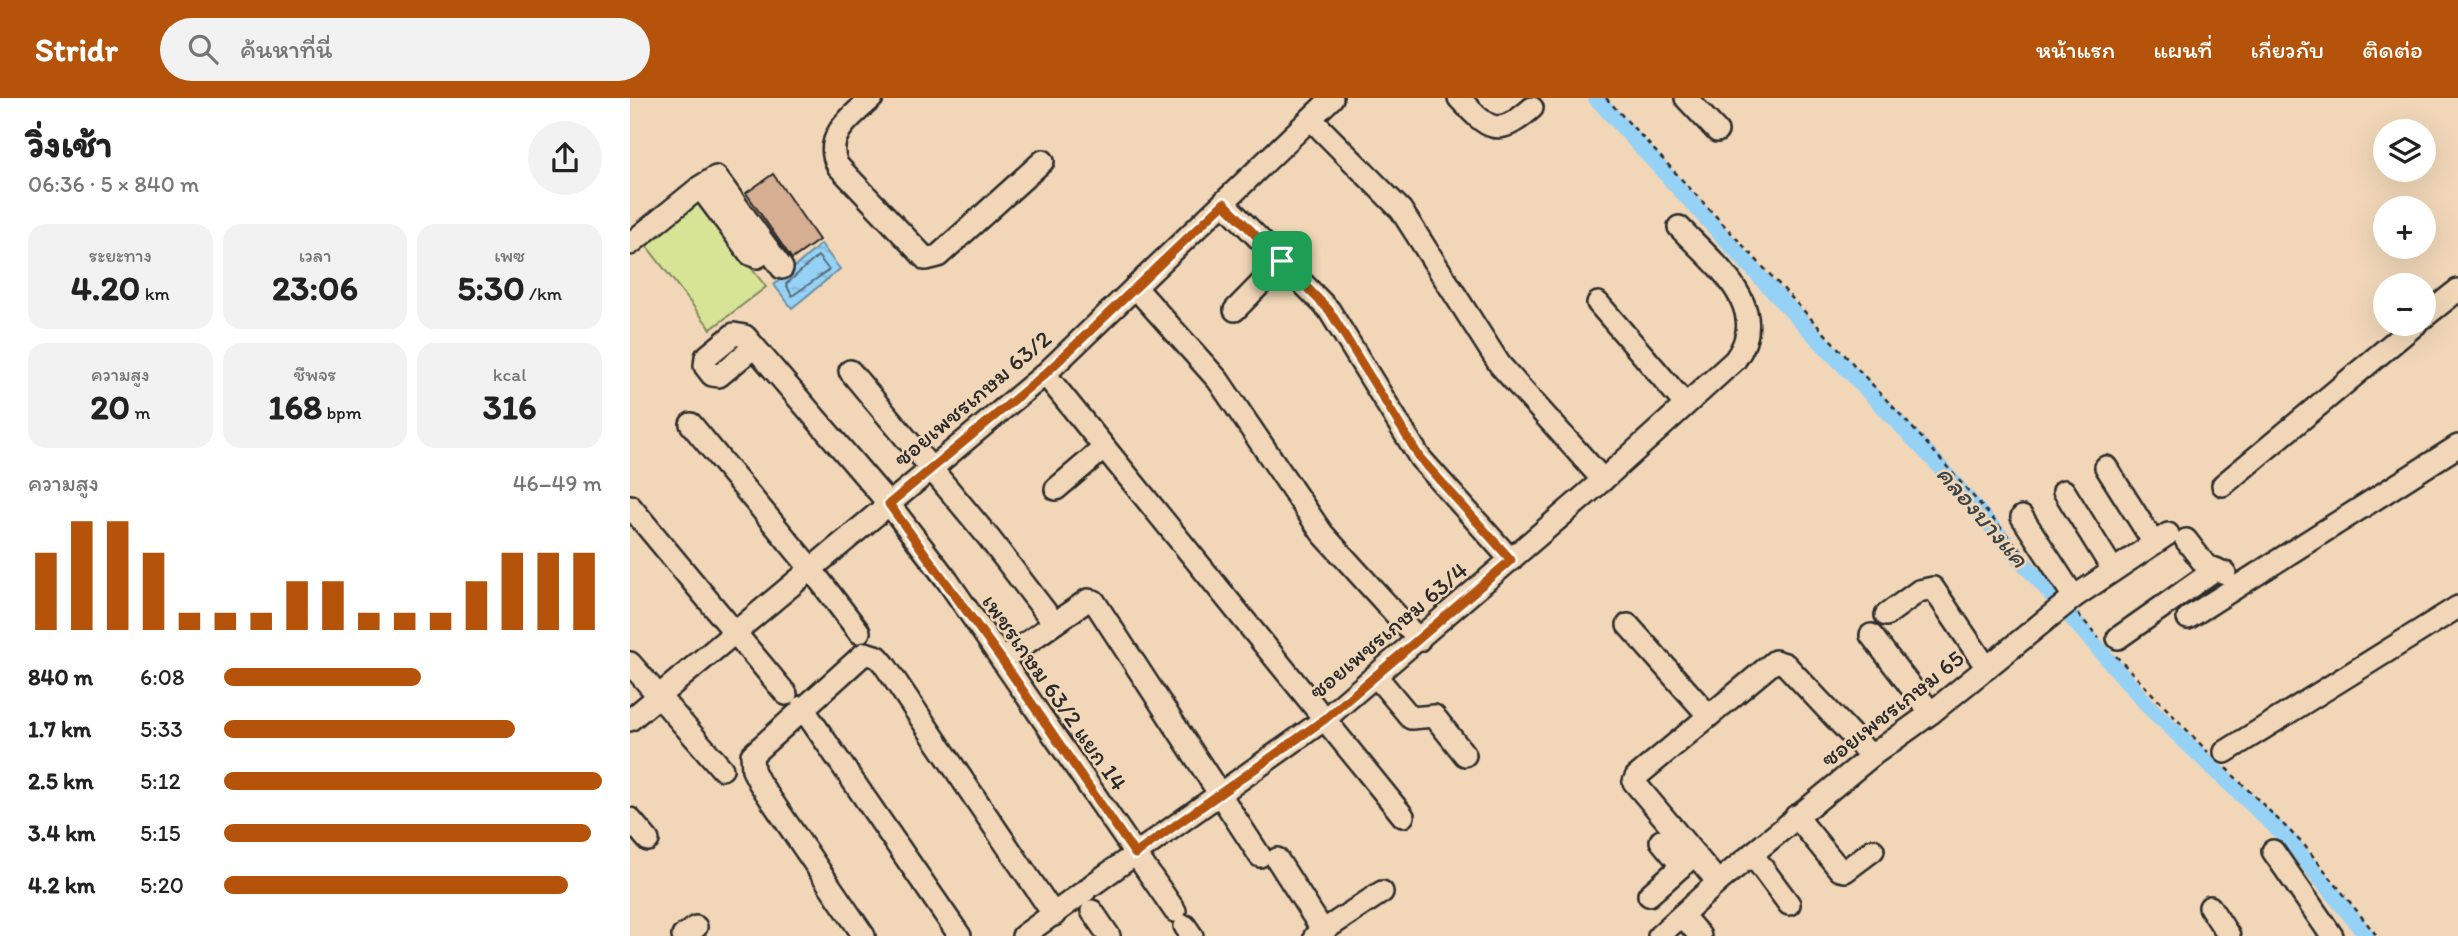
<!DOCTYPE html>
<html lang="th">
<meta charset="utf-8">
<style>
:root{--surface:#fff;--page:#f2f2f2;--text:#222;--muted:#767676;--accent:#b45309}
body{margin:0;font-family:Itim,"Playpen Sans Thai",sans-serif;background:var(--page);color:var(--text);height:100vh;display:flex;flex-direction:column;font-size:26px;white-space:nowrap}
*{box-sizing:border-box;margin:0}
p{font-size:23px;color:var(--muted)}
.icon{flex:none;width:38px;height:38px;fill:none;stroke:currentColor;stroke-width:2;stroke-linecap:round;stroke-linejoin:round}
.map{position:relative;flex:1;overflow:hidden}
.drawer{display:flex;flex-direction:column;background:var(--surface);width:630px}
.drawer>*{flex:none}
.controls{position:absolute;left:1743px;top:21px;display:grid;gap:14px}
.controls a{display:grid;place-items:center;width:63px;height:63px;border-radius:50%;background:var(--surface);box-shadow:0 7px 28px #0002;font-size:35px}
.pin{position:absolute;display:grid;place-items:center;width:60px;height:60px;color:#fff;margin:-30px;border-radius:14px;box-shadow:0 4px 10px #0006}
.round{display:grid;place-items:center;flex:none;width:74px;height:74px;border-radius:37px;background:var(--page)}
.head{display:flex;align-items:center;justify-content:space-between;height:119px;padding:0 28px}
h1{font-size:38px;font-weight:700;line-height:52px}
.stats{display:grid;grid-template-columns:repeat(3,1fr);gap:10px;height:119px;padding:7px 28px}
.stats div{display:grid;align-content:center;border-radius:18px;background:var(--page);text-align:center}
.stats b{font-size:35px;font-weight:700}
.stats small{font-size:19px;font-weight:400}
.stats p{font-size:19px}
.chart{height:196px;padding:14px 28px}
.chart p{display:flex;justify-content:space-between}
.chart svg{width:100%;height:126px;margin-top:7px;stroke:var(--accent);stroke-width:6}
ul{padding:0 28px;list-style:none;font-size:23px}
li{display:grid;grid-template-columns:112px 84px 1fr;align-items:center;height:52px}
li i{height:18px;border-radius:9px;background:var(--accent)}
header{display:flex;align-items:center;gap:42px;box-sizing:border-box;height:98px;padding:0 35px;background:var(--accent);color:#fff}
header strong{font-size:33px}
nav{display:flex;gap:38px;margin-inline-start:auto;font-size:24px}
.search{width:490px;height:63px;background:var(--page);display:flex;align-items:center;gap:18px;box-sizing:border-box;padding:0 24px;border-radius:38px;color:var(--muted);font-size:26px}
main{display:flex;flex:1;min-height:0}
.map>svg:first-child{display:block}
</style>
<header>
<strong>Stridr</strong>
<div class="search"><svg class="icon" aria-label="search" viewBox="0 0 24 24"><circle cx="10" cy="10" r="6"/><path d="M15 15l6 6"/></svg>ค้นหาที่นี่</div>
<nav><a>หน้าแรก</a><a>แผนที่</a><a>เกี่ยวกับ</a><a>ติดต่อ</a></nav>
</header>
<main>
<section class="drawer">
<div class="head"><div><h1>วิ่งเช้า</h1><p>06:36 · 5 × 840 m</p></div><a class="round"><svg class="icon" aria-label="share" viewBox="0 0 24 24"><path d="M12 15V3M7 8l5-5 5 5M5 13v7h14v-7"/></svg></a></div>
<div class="stats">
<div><p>ระยะทาง</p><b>4.20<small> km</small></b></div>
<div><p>เวลา</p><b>23:06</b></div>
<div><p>เพซ</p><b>5:30<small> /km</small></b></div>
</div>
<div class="stats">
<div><p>ความสูง</p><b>20<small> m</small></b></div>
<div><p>ชีพจร</p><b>168<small> bpm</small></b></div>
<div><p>kcal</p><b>316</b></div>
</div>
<div class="chart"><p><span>ความสูง</span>46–49 m</p>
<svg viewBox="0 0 160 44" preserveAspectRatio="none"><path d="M5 44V17M15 44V6M25 44V6M35 44V17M45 44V38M55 44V38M65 44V38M75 44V27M85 44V27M95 44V38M105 44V38M115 44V38M125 44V27M135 44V17M145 44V17M155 44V17"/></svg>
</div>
<ul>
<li><b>840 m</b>6:08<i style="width:52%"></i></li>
<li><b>1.7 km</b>5:33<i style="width:77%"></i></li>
<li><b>2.5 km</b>5:12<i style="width:100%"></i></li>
<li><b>3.4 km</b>5:15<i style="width:97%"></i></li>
<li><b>4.2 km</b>5:20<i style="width:91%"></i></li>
</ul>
</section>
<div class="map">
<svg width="1828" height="838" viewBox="0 0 1828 838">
<defs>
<pattern id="water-ripples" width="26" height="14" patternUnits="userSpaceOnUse" patternTransform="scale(1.75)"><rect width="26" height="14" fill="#96d1f6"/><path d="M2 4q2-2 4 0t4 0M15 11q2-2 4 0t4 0" fill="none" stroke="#81b4d3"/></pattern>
</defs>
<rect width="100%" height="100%" fill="#f1d7b8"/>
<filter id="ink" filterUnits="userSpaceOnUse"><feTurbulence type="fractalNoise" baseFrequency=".0143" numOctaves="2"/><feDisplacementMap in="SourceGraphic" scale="14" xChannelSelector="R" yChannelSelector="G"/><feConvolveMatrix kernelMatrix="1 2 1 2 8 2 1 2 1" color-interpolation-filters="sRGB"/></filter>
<g filter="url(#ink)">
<!-- pitch -->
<polygon fill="#d7e496" stroke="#818860" stroke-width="2" points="70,104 136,189 81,231 15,146"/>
<!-- water -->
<polygon fill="url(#water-ripples)" stroke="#6b8fa5" stroke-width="2" points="191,146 210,171 162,210 144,187"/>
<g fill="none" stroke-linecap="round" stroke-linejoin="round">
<!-- shore -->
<polygon stroke="#566d7c" stroke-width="2" points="188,158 199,172 162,198 156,186"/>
<!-- canal -->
<polyline stroke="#96d1f6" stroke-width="16" points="966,0 1151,202 1302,360 1522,612 1659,742 1737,838"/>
</g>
<!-- building -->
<polygon fill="#d6ae92" stroke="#2b2b2b" stroke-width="2" points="143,76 189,142 162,161 116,95"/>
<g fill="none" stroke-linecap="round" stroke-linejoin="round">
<!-- minor casing -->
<g stroke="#2b2b2b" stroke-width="26">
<g id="minor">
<path d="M 242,0 C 222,18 192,39 208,68 L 296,161 L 308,158 L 413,63"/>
<path d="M 829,0 C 858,31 867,41 902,10"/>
<polyline points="1056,0 1087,33"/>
<polyline points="681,21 771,112 870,267 973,382"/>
<polyline points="70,89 120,156 127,159 139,152"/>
<polyline points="594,105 699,212 790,360 881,462"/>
<polyline points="0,146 70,89 86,79 152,170"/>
<polyline points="505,189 588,282 692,435 789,542"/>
<polyline points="968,205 1055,306"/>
<polyline points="605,212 652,164"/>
<polyline points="1794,219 1828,192"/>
<polyline points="124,249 89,278 82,277 75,268 76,259 104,236 115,238 259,406 317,482 545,813"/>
<polyline points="220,273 359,440 424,525"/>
<polyline points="415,276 773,718"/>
<polyline points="61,326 181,471 229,534"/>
<polyline points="1476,369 1524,445"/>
<polyline points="1593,387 1786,226"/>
<polyline points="426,391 474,350"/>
<polyline points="1434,393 1483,472"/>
<polyline points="0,408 156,596"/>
<polyline points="1392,419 1444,499"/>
<polyline points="1556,442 1576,468 1595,475"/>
<polyline points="1256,517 1289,493 1303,490 1357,570"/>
<polyline points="1558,520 1828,348"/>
<polyline points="998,527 1079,618"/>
<polyline points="1241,537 1301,615"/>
<polyline points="1488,540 1586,471"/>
<polyline points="372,562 458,502 464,503 630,758"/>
<polyline points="0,565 92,671"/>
<polyline points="746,578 781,620 804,618 835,657"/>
<polyline points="172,609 330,838"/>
<polyline points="0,622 415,276 702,0"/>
<polyline points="1595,654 1828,509"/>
<polyline points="1166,718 1210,772 1215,773 1243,752"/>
<polyline points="0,721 18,742"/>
<polyline points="1031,743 1052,768"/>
<polyline points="1643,753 1702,838"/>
<polyline points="1122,756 1159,806"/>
<polyline points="647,761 693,833"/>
<polyline points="1088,784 1004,684 1006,679 1145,563 1155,566 1241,658"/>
<path d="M 462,787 L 695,621 L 973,382 L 1105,262 C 1144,209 1083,165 1049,129"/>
<polyline points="1019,797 1064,757"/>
<polyline points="1580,809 1599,838"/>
<polyline points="462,813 479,838"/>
<polyline points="1052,817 1070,838"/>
<polyline points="555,828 562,838"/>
<polyline points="53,838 66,829"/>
<polyline points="234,838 129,684 123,672 122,657 235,555 248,559 254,566 424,817"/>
<polyline points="393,838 455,793"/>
<polyline points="685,838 752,794"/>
<polyline points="1029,838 1088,784 1244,656 1301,615 1444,499 1538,436"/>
</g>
</g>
<!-- path -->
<g stroke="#2b2b2b" stroke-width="2.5" stroke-dasharray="5 5" stroke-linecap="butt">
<polyline points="976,0 1291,339 1392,454"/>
<polyline points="1448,516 1469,540"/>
<polyline points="1486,558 1578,654"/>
<polyline points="1596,670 1675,748 1747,838"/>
</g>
<!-- minor -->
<use href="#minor" stroke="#f1d7b8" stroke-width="21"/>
</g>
</g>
<g fill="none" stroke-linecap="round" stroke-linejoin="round" filter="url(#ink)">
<!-- route casing -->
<g stroke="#fff" stroke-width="14">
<polygon id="route" points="594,105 699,212 790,360 881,462 695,621 505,756 372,562 259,406 415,276"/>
</g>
<!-- route -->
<use href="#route" stroke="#b45309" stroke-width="9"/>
</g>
<g text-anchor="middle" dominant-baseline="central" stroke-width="5" stroke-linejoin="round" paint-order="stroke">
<!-- street labels -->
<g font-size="24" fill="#2b2b2b" stroke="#f1d7b8">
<text transform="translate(342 300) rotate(-40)">ซอยเพชรเกษม 63/2</text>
<text transform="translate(758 532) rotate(-40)">ซอยเพชรเกษม 63/4</text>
<text transform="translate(425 594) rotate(55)">เพชรเกษม 63/2 แยก 14</text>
<text transform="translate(1262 610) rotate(-38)">ซอยเพชรเกษม 65</text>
</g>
<!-- water labels -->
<g font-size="26" font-style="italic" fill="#3b4449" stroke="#f1d7b8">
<text transform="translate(1353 418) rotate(49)">คลองบางแค</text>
</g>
</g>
</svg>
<div class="controls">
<a><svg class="icon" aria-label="layers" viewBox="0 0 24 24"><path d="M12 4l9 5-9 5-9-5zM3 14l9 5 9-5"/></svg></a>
<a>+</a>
<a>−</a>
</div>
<div class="pin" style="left:652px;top:163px;background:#1e9e55"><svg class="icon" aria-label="arrive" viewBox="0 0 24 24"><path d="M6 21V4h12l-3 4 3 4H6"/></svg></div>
</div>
</main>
